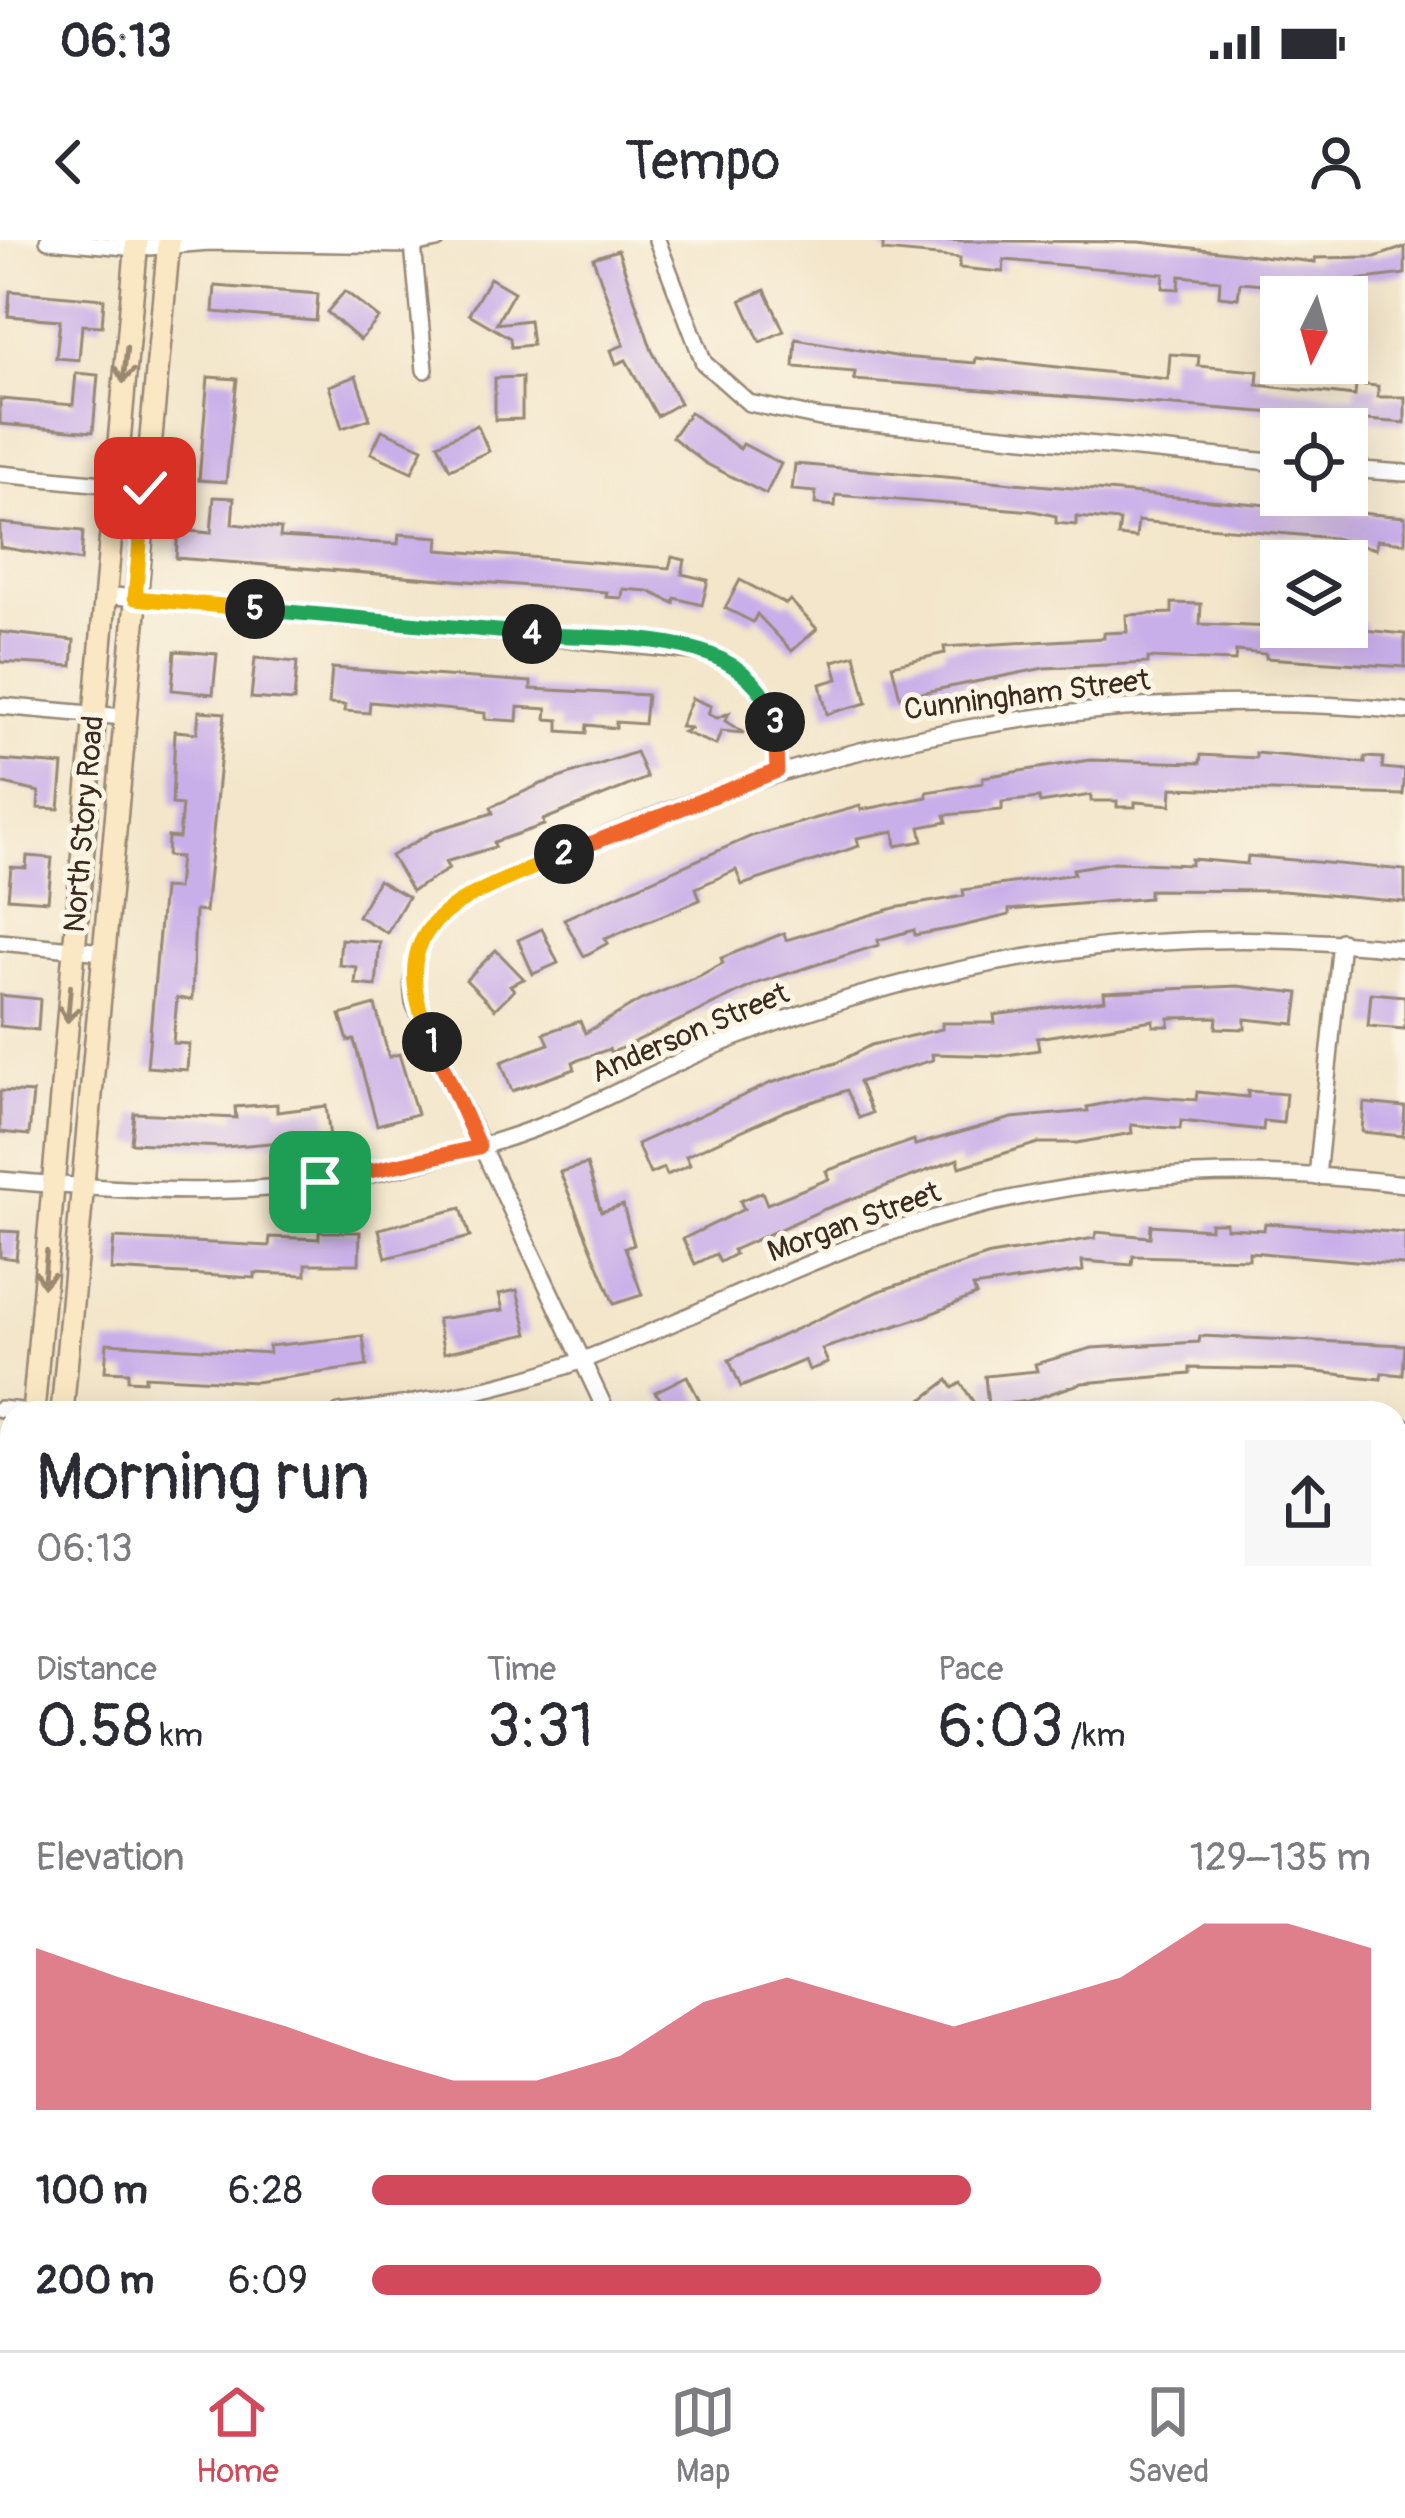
<!DOCTYPE html>
<meta charset="utf-8">
<style>
:root{--surface:#fff;--page:#f7f7f7;--text:#2b2b33;--muted:#7c7c81;--line:#e1e1e2;--accent:#d1495b}
body{margin:0;font-family:Pangolin,sans-serif;background:var(--page);color:var(--text);height:100vh;display:flex;flex-direction:column;font-size:45px;white-space:nowrap}
*{box-sizing:border-box;margin:0}
p{font-size:39px;color:var(--muted)}
.icon{flex:none;width:66px;height:66px;fill:none;stroke:currentColor;stroke-width:2;stroke-linecap:round;stroke-linejoin:round}
.map{position:relative;flex:1;overflow:hidden}
.drawer{position:absolute;left:0px;top:1161px;width:1407px;height:951px;display:flex;flex-direction:column;background:var(--surface);border-radius:36px 36px 0 0;box-shadow:0 12px 48px #0002}
.drawer>*{flex:none}
.needle{width:78px;rotate:185deg}
.tools{position:absolute;left:1260px;top:36px;display:grid;gap:24px}
.tools a{display:grid;place-items:center;width:108px;height:108px;border-radius:0px;background:var(--surface);box-shadow:0 12px 48px #0002;font-size:60px}
.pin{position:absolute;display:grid;place-items:center;width:102px;height:102px;color:#fff;margin:-51px;border-radius:24px;box-shadow:0 6px 18px #0006}
.km{position:absolute;width:60px;height:60px;margin:-30px;border-radius:50%;background:#222;color:#fff;font-size:33px;line-height:60px;text-align:center}
.round{display:grid;place-items:center;flex:none;width:126px;height:126px;border-radius:0px;background:var(--page)}
.head{display:flex;align-items:center;justify-content:space-between;height:204px;padding:0 36px}
h1{font-size:66px;font-weight:600;line-height:90px}
.metrics{display:grid;grid-template-columns:repeat(3,1fr);gap:18px;height:204px;padding:12px 36px}
.metrics div{display:grid;align-content:center}
.metrics b{font-size:60px;font-weight:600}
.metrics small{font-size:33px;font-weight:400}
.metrics p{font-size:33px}
.chart{height:336px;padding:24px 36px}
.chart p{display:flex;justify-content:space-between}
.chart svg{width:100%;height:216px;margin-top:12px;fill:var(--accent);opacity:.7}
ul{padding:0 36px;list-style:none;font-size:39px}
li{display:grid;grid-template-columns:192px 144px 1fr;align-items:center;height:90px}
li i{height:30px;border-radius:15px;background:var(--accent)}
.status{display:flex;justify-content:space-between;align-items:center;height:84px;padding:0 60px;background:var(--surface);direction:ltr}
.status svg{height:33px;fill:currentColor}
header{display:flex;justify-content:space-between;align-items:center;height:156px;padding:0 36px;background:var(--surface);font-size:54px;font-weight:600}
.tabs{display:flex;justify-content:space-around;align-items:center;height:168px;border-top:3px solid var(--line);background:var(--surface);font-size:33px;color:var(--muted)}
.tabs a{display:grid;justify-items:center;gap:6px}
.tabs .selected{color:var(--accent)}
.map>svg:first-child{display:block}
</style>
<div class="status"><b>06:13</b><svg viewBox="0 0 49 12"><path d="M0 12V9h3v3zM5 12V6h3v6zM10 12V3h3v9zM15 12V0h3v12zM26 1h20v11H26zM47 4h2v5h-2z"/></svg></div>
<header><svg class="icon" aria-label="back" viewBox="0 0 24 24"><path d="M15 5l-7 7 7 7"/></svg>Tempo<svg class="icon" aria-label="person" viewBox="0 0 24 24"><circle cx="12" cy="8" r="4"/><path d="M4 21q1-7 8-7t8 7"/></svg></header>
<div class="map">
<svg width="1405" height="2110" viewBox="0 0 1405 2110">
<rect width="100%" height="100%" fill="#fcf5e5"/>
<filter id="ink" filterUnits="userSpaceOnUse"><feTurbulence type="fractalNoise" baseFrequency=".00833" numOctaves="2"/><feDisplacementMap in="SourceGraphic" scale="24" xChannelSelector="R" yChannelSelector="G"/><feConvolveMatrix kernelMatrix="1 2 1 2 8 2 1 2 1" color-interpolation-filters="sRGB"/></filter>
<filter id="wash" filterUnits="userSpaceOnUse"><feTurbulence type="fractalNoise" baseFrequency=".004" numOctaves="4" result="noise"/><feDisplacementMap in="SourceGraphic" scale="48" xChannelSelector="R" yChannelSelector="G"/><feGaussianBlur stdDeviation="2.7" result="paint"/><feColorMatrix in="noise" values="0 0 0 0 0 0 0 0 0 0 0 0 0 0 0 0 0 1.4 0 .05"/><feComposite in="paint" operator="in"/></filter>
<g filter="url(#wash)">
<rect width="100%" height="100%" fill="#f3e6cb"/>
<!-- built -->
<polygon fill="#ebd1ec" points="9,1994 12,2100 127,2100 126,2110 0,2110"/>
<!-- green -->
<polygon fill="#bdd377" stroke="#7c7e4a" stroke-width="3" points="1395,1969 1405,1981 1405,2110 1366,2110 1360,2100 1395,2100"/>
<g id="blocks">
<!-- building -->
<g fill="#c9afe9">
<polygon points="883,0 1139,2 1315,22 1315,18 1375,17 1405,7 1405,34 1299,47 1240,42 1238,58 1219,56 1220,40 1180,36 1179,49 1163,48 1164,34 1004,20 1003,32 959,28 960,18 883,11"/>
<polygon points="618,10 652,111 680,163 657,176 626,120 616,124 611,110 624,105 593,18"/>
<polygon points="490,38 514,52 496,84 529,80 532,105 511,107 510,98 469,74"/>
<polygon points="215,46 318,54 316,81 213,72"/>
<polygon points="765,50 784,91 760,102 741,60"/>
<polygon points="10,51 104,59 102,86 82,85 79,120 56,118 60,80 8,76"/>
<polygon points="345,51 379,78 360,100 327,72"/>
<polygon points="796,99 901,117 975,123 976,118 1168,139 1170,114 1199,116 1198,126 1258,131 1257,145 1355,156 1356,144 1378,146 1378,157 1405,157 1405,183 854,140 855,132 794,127"/>
<polygon points="76,133 98,135 93,192 0,184 0,159 73,165"/>
<polygon points="356,136 370,179 342,188 329,146"/>
<polygon points="208,137 237,139 226,242 199,240"/>
<polygon points="522,137 522,179 495,180 495,138"/>
<polygon points="690,172 740,209 743,204 781,224 766,254 705,223 672,197"/>
<polygon points="477,185 489,211 450,229 438,204"/>
<polygon points="382,190 423,208 412,232 371,213"/>
<polygon points="795,224 1405,277 1405,303 1377,300 1376,309 1334,298 1138,281 1136,298 1118,296 1120,281 1076,277 1076,285 1056,283 1056,276 1033,271 836,255 835,266 815,264 816,252 792,250"/>
<polygon points="214,257 234,258 232,284 281,289 280,297 398,304 399,294 439,297 438,310 669,328 672,317 685,320 682,334 708,340 702,365 675,358 674,363 648,351 623,349 622,358 606,357 607,352 176,318 178,290 211,293"/>
<polygon points="0,283 83,291 81,321 0,307"/>
<polygon points="740,340 786,364 790,360 817,389 792,411 757,374 753,382 725,368"/>
<polygon points="1172,363 1201,364 1200,384 1325,389 1347,387 1347,382 1365,383 1364,390 1405,394 1405,427 1266,418 1266,414 1236,411 1235,421 1148,418 1148,423 1044,428 900,457 892,425 945,413 944,407 1104,398 1104,393 1127,392 1126,375 1172,373"/>
<polygon points="0,392 74,400 72,426 0,422"/>
<polygon points="175,411 217,414 213,454 172,450"/>
<polygon points="855,415 867,463 827,474 820,444 838,439 833,421"/>
<polygon points="255,418 297,422 294,461 251,458"/>
<polygon points="332,428 531,442 531,449 647,455 644,484 616,482 616,488 587,485 586,493 559,491 559,480 546,479 547,469 518,467 517,481 485,479 485,473 370,462 369,473 344,471 345,465 329,464"/>
<polygon points="692,458 711,466 708,474 717,478 729,473 725,481 744,493 721,491 716,505 683,492 692,488 680,487"/>
<polygon points="199,471 225,473 205,672 195,671 192,760 177,758 173,803 189,804 187,830 147,827 163,648 177,649 180,617 167,616 168,597 179,598 182,565 172,564 175,491 197,493"/>
<polygon points="636,512 647,538 543,580 544,585 494,602 495,607 445,622 449,629 412,651 391,616 436,590 493,573 491,567 541,544"/>
<polygon points="1256,513 1365,523 1365,517 1383,518 1382,528 1405,530 1403,555 1172,548 1171,565 1135,562 1135,567 1117,567 1117,561 1091,561 1091,555 1040,563 1039,558 1002,562 1002,570 945,575 947,582 920,587 923,601 896,606 894,591 857,598 859,606 742,645 736,630 696,648 700,660 605,699 608,703 584,716 564,679 752,596 860,566 861,570 927,557 927,552 983,543 983,537 1090,520 1200,523 1201,515 1256,518"/>
<polygon points="0,520 63,525 59,569 38,568 39,552 0,543"/>
<polygon points="27,616 52,618 48,661 8,658 11,627 26,628"/>
<polygon points="1248,616 1405,630 1405,662 1283,651 1149,650 1149,658 1009,670 1009,675 954,688 915,695 914,690 878,700 879,705 758,743 611,813 609,809 573,822 575,829 512,851 501,822 549,804 544,793 580,781 585,793 641,760 699,736 723,723 721,718 784,693 786,700 894,668 964,656 963,650 1074,634 1073,629 1114,622 1191,625 1191,619 1247,624"/>
<polygon points="378,640 408,657 387,693 358,676"/>
<polygon points="542,689 558,723 533,734 518,700"/>
<polygon points="341,699 380,702 376,746 355,744 357,727 339,725"/>
<polygon points="496,710 524,739 510,745 514,750 495,769 466,740"/>
<polygon points="1237,746 1299,753 1295,784 1245,779 1245,789 1216,788 1217,777 1169,778 1169,786 1153,786 1153,780 1037,798 1039,810 1000,816 932,814 933,820 859,842 872,873 859,878 847,850 785,871 686,916 690,925 667,935 664,928 650,934 637,904 771,843 836,823 871,805 942,789 942,783 995,783 994,775 1105,760 1104,752"/>
<polygon points="1371,753 1405,756 1405,789 1368,786"/>
<polygon points="0,755 40,759 38,790 0,786"/>
<polygon points="375,765 389,817 399,814 417,874 377,885 354,800 348,801 340,775"/>
<polygon points="0,851 33,853 29,895 0,892"/>
<polygon points="1248,851 1286,854 1283,883 1264,881 1263,890 1181,881 1180,889 1131,885 1132,893 1077,903 1038,903 960,927 958,919 825,969 733,1010 735,1014 720,1022 716,1014 695,1024 683,999 744,969 740,961 762,952 767,964 829,939 826,931 914,900 915,905 1012,878 1088,871 1087,867 1144,856 1196,860 1197,852 1248,857"/>
<polygon points="1364,863 1405,867 1403,896 1362,892"/>
<polygon points="277,864 277,872 326,866 330,898 224,907 131,903 134,873 236,878 235,867"/>
<polygon points="587,924 601,972 623,965 634,1005 625,1007 642,1055 614,1064 560,932"/>
<polygon points="461,968 470,997 386,1018 379,989"/>
<polygon points="1210,983 1226,983 1226,988 1264,990 1265,983 1405,993 1405,1025 1249,1012 1249,1019 1133,1016 1132,1025 1082,1021 1083,1031 973,1047 976,1055 926,1076 822,1109 828,1123 809,1130 805,1120 741,1147 729,1120 879,1051 990,1015 1095,998 1096,992 1150,997 1151,985 1210,989"/>
<polygon points="0,991 19,992 16,1019 0,1017"/>
<polygon points="319,992 360,992 359,1024 306,1024 306,1035 255,1033 255,1038 111,1030 114,998 269,1006 270,997 319,999"/>
<polygon points="517,1050 528,1094 444,1113 437,1079 503,1070 499,1054"/>
<polygon points="363,1096 367,1126 255,1142 145,1136 145,1141 128,1140 128,1132 105,1131 107,1103 269,1113 269,1106"/>
<polygon points="1200,1096 1405,1105 1403,1135 1382,1133 1381,1139 1299,1130 1190,1128 1190,1134 1082,1143 1028,1161 988,1166 985,1136 1037,1131 1035,1124 1092,1108 1199,1102"/>
<polygon points="687,1136 706,1173 672,1173 655,1152"/>
<polygon points="948,1140 953,1148 961,1143 976,1166 964,1173 891,1173 925,1158"/>
</g>
</g>
</g>
<g filter="url(#ink)">
<use href="#blocks" fill-opacity="0" stroke="#978874" stroke-width="3"/>
<g fill="none" stroke-linecap="round" stroke-linejoin="round">
<!-- street casing -->
<g stroke="#978874" stroke-width="20">
<g id="street">
<polyline points="48,0 137,8 209,2 413,5 437,0"/>
<polyline points="657,0 704,123 749,163 820,178 1281,223"/>
<polyline points="413,5 425,130"/>
<polyline points="1347,229 1405,233"/>
<polyline points="0,234 145,248"/>
<path d="M 104,355 L 703,412 C 761,428 780,475 777,531"/>
<polyline points="0,466 124,477"/>
<polyline points="0,702 103,712"/>
<polyline points="1317,937 1341,701"/>
<path d="M 0,940 C 130,952 261,960 389,930 C 448,916 508,901 563,877 C 621,852 677,820 737,797 C 956,713 1170,682 1405,709"/>
<polyline points="0,1169 45,1173"/>
<path d="M 339,1173 C 419,1165 512,1147 588,1118 C 685,1081 777,1033 874,998 C 1049,935 1222,922 1405,944"/>
<path d="M 607,1173 L 414,763 C 400,668 486,650 556,618 C 825,495 1111,442 1405,471"/>
<polyline points="1395,1186 1405,1187"/>
<polyline points="1395,1427 1405,1427"/>
<polyline points="1395,1524 1405,1486"/>
<polyline points="0,1650 12,1654"/>
<polyline points="1395,1859 1405,1851"/>
<polyline points="948,2110 949,2100"/>
</g>
</g>
<!-- secondary casing -->
<g stroke="#978874" stroke-width="26">
<g id="secondary">
<polyline points="33,1173 137,0"/>
<polyline points="62,1173 169,0"/>
<polyline points="0,1500 12,1381"/>
<polyline points="0,1874 12,1735"/>
</g>
</g>
<!-- street -->
<use href="#street" stroke="#fff" stroke-width="15"/>
<!-- secondary -->
<use href="#secondary" stroke="#fae7c3" stroke-width="21"/>
</g>
<!-- one-way arrows -->
<defs><path id="oneway-shaft" d="M-6 0H5M1.5-3L5.5 0L1.5 3" fill="none" stroke-width="1.6" stroke-linecap="round" stroke-linejoin="round" transform="scale(3)"/></defs>
<g stroke="#9a8870">
<use href="#oneway-shaft" transform="translate(125 125) rotate(96)"/>
<use href="#oneway-shaft" transform="translate(69 764) rotate(95)"/>
<use href="#oneway-shaft" transform="translate(45 1029) rotate(95)"/>
</g>
</g>
<g fill="none" stroke-linecap="round" stroke-linejoin="round" filter="url(#ink)">
<!-- split-1 casing -->
<g stroke="#fff" stroke-width="24">
<polyline id="split-1" points="320,942 479,907 432,802"/>
</g>
<!-- split-2 casing -->
<g stroke="#fff" stroke-width="24">
<path id="split-2" d="M 432,802 C 375,674 467,659 564,614"/>
</g>
<!-- split-3 casing -->
<g stroke="#fff" stroke-width="24">
<polyline id="split-3" points="564,614 777,531 775,482"/>
</g>
<!-- split-4 casing -->
<g stroke="#fff" stroke-width="24">
<path id="split-4" d="M 532,394 C 611,401 748,385 775,482"/>
</g>
<!-- split-5 casing -->
<g stroke="#fff" stroke-width="24">
<polyline id="split-5" points="255,369 532,394"/>
</g>
<!-- split-6 casing -->
<g stroke="#fff" stroke-width="24">
<polyline id="split-6" points="145,248 135,358 255,369"/>
</g>
<!-- split-1 -->
<use href="#split-1" stroke="#f0652b" stroke-width="15"/>
<!-- split-2 -->
<use href="#split-2" stroke="#f5b400" stroke-width="15"/>
<!-- split-3 -->
<use href="#split-3" stroke="#f0652b" stroke-width="15"/>
<!-- split-4 -->
<use href="#split-4" stroke="#22a559" stroke-width="15"/>
<!-- split-5 -->
<use href="#split-5" stroke="#22a559" stroke-width="15"/>
<!-- split-6 -->
<use href="#split-6" stroke="#f5b400" stroke-width="15"/>
</g>
<g text-anchor="middle" dominant-baseline="central" stroke-width="10" stroke-linejoin="round" paint-order="stroke">
<!-- street labels -->
<g font-size="30" fill="#3b2a1e" stroke="#fcf5e5">
<text transform="translate(1027 455) rotate(-7)">Cunningham Street</text>
<text transform="translate(84 584) rotate(-85)">North Story Road</text>
<text transform="translate(690 793) rotate(-23)">Anderson Street</text>
<text transform="translate(854 982) rotate(-20)">Morgan Street</text>
</g>
</g>
</svg>
<div class="tools">
<a><svg class="needle" viewBox="-14 -14 28 28"><path d="M0-13l5 13h-10z" fill="#e53935"/><path d="M0 13l5-13h-10z" fill="#7c7c81"/></svg></a>
<a><svg class="icon" aria-label="locate" viewBox="0 0 24 24"><circle cx="12" cy="12" r="6"/><path d="M12 2v4M12 18v4M2 12h4M18 12h4"/></svg></a>
<a><svg class="icon" aria-label="layers" viewBox="0 0 24 24"><path d="M12 4l9 5-9 5-9-5zM3 14l9 5 9-5"/></svg></a>
</div>
<div class="pin" style="left:320px;top:942px;background:#1e9e55"><svg class="icon" aria-label="arrive" viewBox="0 0 24 24"><path d="M6 21V4h12l-3 4 3 4H6"/></svg></div>
<div class="pin" style="left:145px;top:248px;background:#d93025"><svg class="icon" aria-label="check" viewBox="0 0 24 24"><path d="M5 12l5 5 9-10"/></svg></div>
<b class="km" style="left:432px;top:802px">1</b>
<b class="km" style="left:564px;top:614px">2</b>
<b class="km" style="left:775px;top:482px">3</b>
<b class="km" style="left:532px;top:394px">4</b>
<b class="km" style="left:255px;top:369px">5</b>
<section class="drawer">
<div class="head"><div><h1>Morning run</h1><p>06:13</p></div><a class="round"><svg class="icon" aria-label="share" viewBox="0 0 24 24"><path d="M12 15V3M7 8l5-5 5 5M5 13v7h14v-7"/></svg></a></div>
<div class="metrics">
<div><p>Distance</p><b>0.58<small> km</small></b></div>
<div><p>Time</p><b>3:31</b></div>
<div><p>Pace</p><b>6:03<small> /km</small></b></div>
</div>
<div class="chart"><p><span>Elevation</span>129–135 m</p>
<svg viewBox="0 0 160 44" preserveAspectRatio="none"><path d="M0 44V11L10 17L20 22L30 27L40 33L50 38L60 38L70 33L80 22L90 17L100 22L110 27L120 22L130 17L140 6L150 6L160 11V44z"/></svg>
</div>
<ul>
<li><b>100 m</b>6:28<i style="width:60%"></i></li>
<li><b>200 m</b>6:09<i style="width:73%"></i></li>
</ul>
</section>
</div>
<nav class="tabs">
<a class="selected"><svg class="icon" aria-label="home" viewBox="0 0 24 24"><path d="M3 11l9-7 9 7M6 9v11h12V9"/></svg>Home</a>
<a><svg class="icon" aria-label="map" viewBox="0 0 24 24"><path d="M3 6l6-2 6 2 6-2v14l-6 2-6-2-6 2zM9 4v14M15 6v14"/></svg>Map</a>
<a><svg class="icon" aria-label="saved" viewBox="0 0 24 24"><path d="M7 4h10v16l-5-4-5 4z"/></svg>Saved</a>
</nav>
